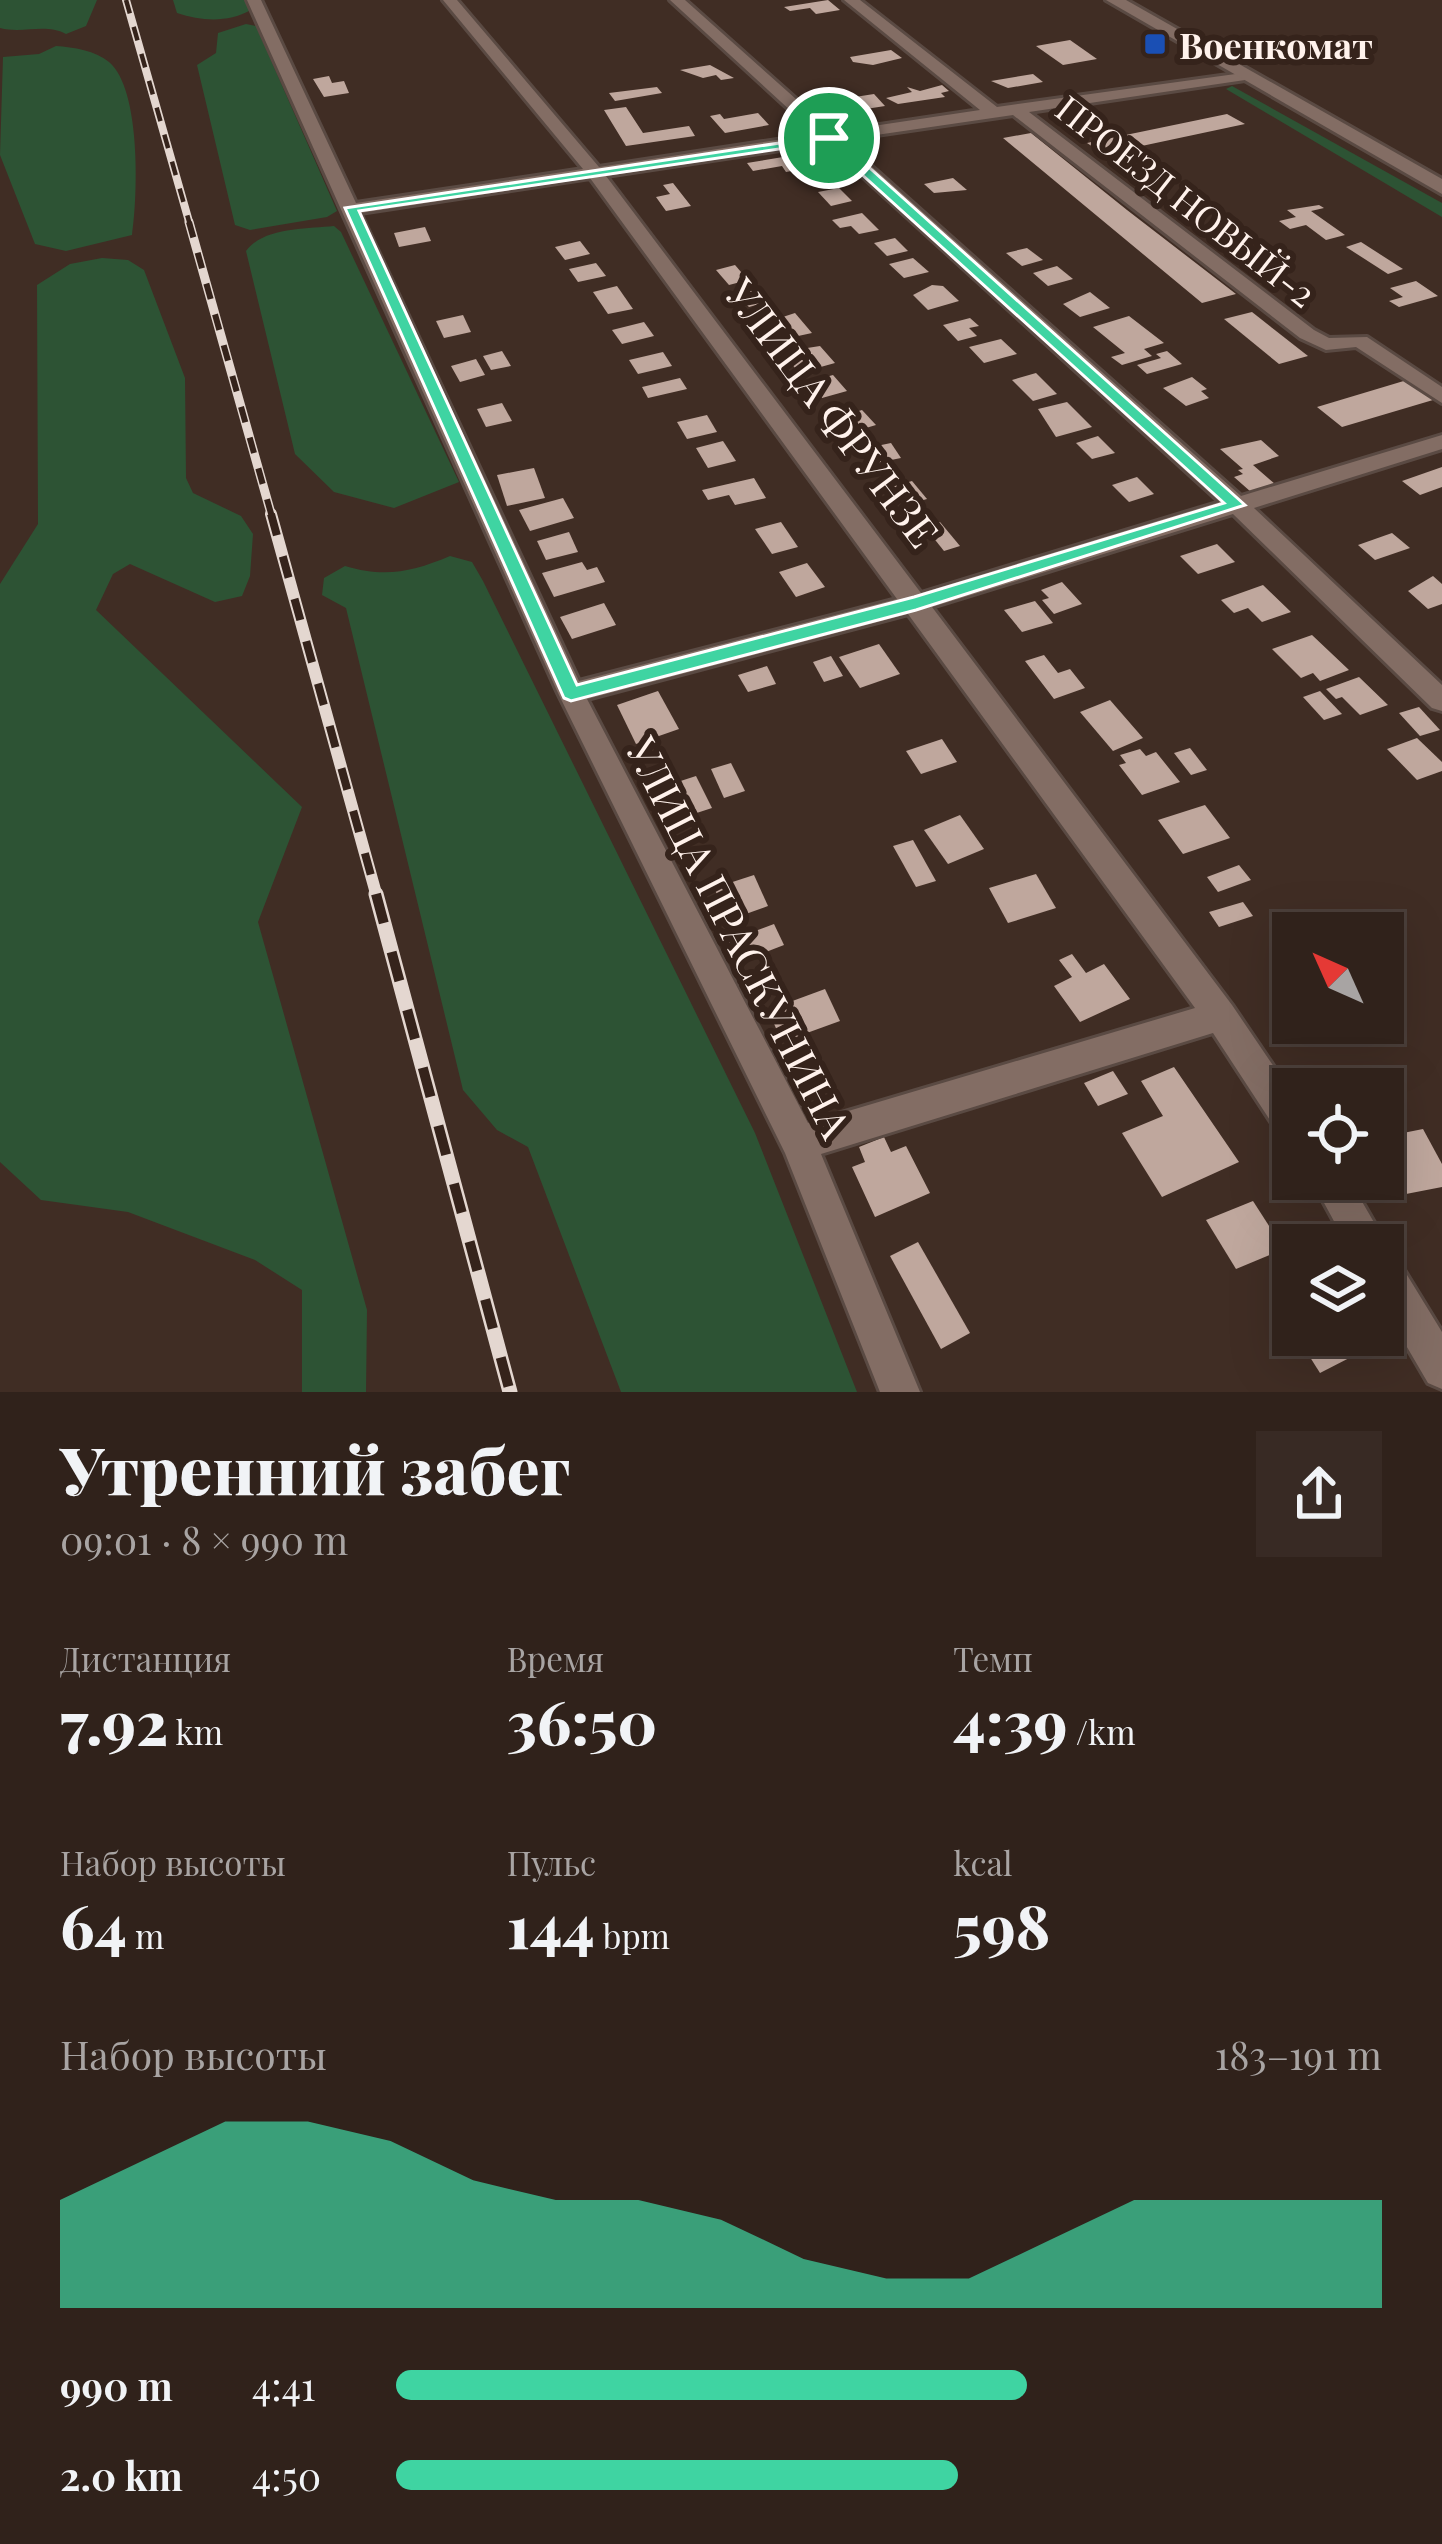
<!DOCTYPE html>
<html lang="ru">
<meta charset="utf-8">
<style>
:root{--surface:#30221b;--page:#382a24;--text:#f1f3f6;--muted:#a8a4a3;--line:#4b3f3a;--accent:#3fd4a2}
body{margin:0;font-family:"Playfair Display",serif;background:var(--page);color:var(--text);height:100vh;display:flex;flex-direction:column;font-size:45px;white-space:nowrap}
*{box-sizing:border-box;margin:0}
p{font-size:39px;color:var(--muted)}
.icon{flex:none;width:66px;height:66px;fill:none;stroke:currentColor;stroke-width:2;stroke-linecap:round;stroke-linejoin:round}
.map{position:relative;height:1392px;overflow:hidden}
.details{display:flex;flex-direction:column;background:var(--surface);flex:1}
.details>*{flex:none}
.needle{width:78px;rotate:315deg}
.buttons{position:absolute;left:1272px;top:912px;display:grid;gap:24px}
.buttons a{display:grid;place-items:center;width:132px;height:132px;border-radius:0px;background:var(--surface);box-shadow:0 12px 48px #0002,0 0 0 3px var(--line);font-size:60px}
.pin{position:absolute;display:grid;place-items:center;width:102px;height:102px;color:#fff;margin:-51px;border:6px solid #fff;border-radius:50%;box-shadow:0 3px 12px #0007}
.round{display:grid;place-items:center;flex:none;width:126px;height:126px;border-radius:0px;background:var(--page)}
.headline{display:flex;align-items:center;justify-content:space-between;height:204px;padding:0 60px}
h1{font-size:66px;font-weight:800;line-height:90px}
.figures{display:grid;grid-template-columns:repeat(3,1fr);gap:18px;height:204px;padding:12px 60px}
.figures div{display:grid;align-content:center}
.figures b{font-size:60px;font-weight:800}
.figures small{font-size:33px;font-weight:400}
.figures p{font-size:33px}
.chart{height:336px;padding:24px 60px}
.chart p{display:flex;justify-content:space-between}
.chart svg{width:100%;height:216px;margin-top:12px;fill:var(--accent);opacity:.7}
ul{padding:0 60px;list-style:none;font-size:39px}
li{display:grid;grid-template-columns:192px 144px 1fr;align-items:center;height:90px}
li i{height:30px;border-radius:15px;background:var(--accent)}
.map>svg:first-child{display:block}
</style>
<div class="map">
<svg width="1442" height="1392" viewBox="0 0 1442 1392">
<rect width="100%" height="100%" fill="#402d24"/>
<!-- green -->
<g fill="#2d5334">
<path d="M 0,0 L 97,0 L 86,26 L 66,34 C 45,23 23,34 0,28 Z"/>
<path d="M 173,0 L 246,0 L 251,10 C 227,23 202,21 177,13 Z"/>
<polygon points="246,24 256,26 337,211 327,217 250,230 235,225 197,65 216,53 218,33"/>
<path d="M 56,46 C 73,47 96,51 109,62 C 141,89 138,195 132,235 L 66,251 L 35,244 L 0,155 L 3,57 L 39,54 Z"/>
<polygon points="1232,86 1442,203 1442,217 1226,89"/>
<path d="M 334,226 L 341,232 L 459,482 L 394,508 L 334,492 L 295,454 L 246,251 C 264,227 306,229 334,226 Z"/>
<polygon points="102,258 128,260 144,270 185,378 186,478 193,493 241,516 253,534 250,576 242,596 215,602 130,564 113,574 96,610 302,807 258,922 367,1310 366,1392 302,1392 302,1290 255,1260 128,1212 41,1200 0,1162 0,584 38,524 37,285 70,264"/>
<path d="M 450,556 L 472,562 L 483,581 L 755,1133 L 857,1392 L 621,1392 L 528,1147 L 497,1130 L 463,1090 L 346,608 L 322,595 L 324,578 L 345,566 C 385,578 412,572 450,556 Z"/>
</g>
<!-- building -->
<g fill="#bfa79d">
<polygon points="828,0 840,10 816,14 810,8 790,11 784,7"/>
<polygon points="1070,40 1097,59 1063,65 1036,46"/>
<polygon points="891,50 902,58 873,65 853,62 850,57"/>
<polygon points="710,65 734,78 721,80 716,75 703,78 680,70"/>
<polygon points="1033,74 1043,82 1008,88 991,81"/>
<polygon points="329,76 332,83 344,81 349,93 324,97 313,79"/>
<polygon points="942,85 949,91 941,93 945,97 898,104 886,98 912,92 907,87 920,91"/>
<polygon points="657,87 662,93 615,101 609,93"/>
<polygon points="874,94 885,106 834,114 823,102"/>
<polygon points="626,107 643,133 689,126 695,136 626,146 604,110"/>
<polygon points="758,113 769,125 725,133 710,116 720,114 724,119"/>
<polygon points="1227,114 1245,124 1104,154 1087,143"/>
<polygon points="1031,133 1127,210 1236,294 1202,303 1003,138"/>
<polygon points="801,154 808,162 792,164 797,170 786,172 782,166 753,171 747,163"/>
<polygon points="819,166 836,184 820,187 800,174"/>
<polygon points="953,178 967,190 934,193 924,184"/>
<polygon points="673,183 680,192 691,206 666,211 656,197 670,194 663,185"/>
<polygon points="839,188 852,201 831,206 818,192"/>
<polygon points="1319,205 1324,208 1311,211 1345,235 1326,240 1306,225 1290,229 1279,221 1296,217 1287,210"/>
<polygon points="862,213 879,230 859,234 851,226 840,228 832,220"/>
<polygon points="425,227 431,241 399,247 394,233"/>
<polygon points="895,238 908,251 887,256 874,243"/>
<polygon points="580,241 590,254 565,260 555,247"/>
<polygon points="1361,242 1403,269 1388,274 1346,247"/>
<polygon points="1027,248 1043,260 1022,266 1006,253"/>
<polygon points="913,258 929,272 904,278 889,264"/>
<polygon points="596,263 606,276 578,282 569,269"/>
<polygon points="735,265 748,280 729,285 716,270"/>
<polygon points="1057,266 1073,279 1048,286 1033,273"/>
<polygon points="1416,281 1438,296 1399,307 1389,301 1403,297 1390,288"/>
<polygon points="932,285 943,286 959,301 928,310 913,295"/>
<polygon points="617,286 633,309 608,314 593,292"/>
<polygon points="759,289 770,301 749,307 737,295"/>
<polygon points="1090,292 1110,308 1080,317 1063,304"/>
<polygon points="1252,312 1308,356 1279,364 1224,319"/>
<polygon points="795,313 812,333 775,341 761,324"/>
<polygon points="463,315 471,332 444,338 436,321"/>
<polygon points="1129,316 1164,343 1144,349 1152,356 1122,365 1111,357 1125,353 1093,327"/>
<polygon points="970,318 979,326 969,328 977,336 958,341 943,325"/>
<polygon points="644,322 654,336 622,344 612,330"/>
<polygon points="1001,339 1017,354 984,363 969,347"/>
<polygon points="820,346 835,363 799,373 791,363 780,366 769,354"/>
<polygon points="502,351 511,366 491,370 483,356"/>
<polygon points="1167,351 1182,364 1147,374 1137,365 1161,358 1156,354"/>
<polygon points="663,352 672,366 638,374 629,360"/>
<polygon points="476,359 485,375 460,382 451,366"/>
<polygon points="1036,373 1057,394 1033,401 1012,380"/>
<polygon points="833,375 847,391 822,398 808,382"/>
<polygon points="1192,377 1207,389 1201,391 1209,398 1186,406 1163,388"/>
<polygon points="680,378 687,389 648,398 642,387"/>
<polygon points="1407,380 1433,400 1342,427 1317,407"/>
<polygon points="1067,402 1092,427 1056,437 1038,409"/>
<polygon points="502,403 512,421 486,427 477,409"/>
<polygon points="862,410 876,425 849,433 836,418"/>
<polygon points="707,415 717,432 687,439 677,422"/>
<polygon points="1098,436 1115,453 1092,459 1076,443"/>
<polygon points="1261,440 1279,456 1253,465 1275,484 1251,492 1234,477 1243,474 1238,470 1243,469 1220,449"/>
<polygon points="723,441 736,461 708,468 696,448"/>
<polygon points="891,443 901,458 871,464 862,449"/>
<polygon points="1442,467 1442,487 1420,495 1402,481"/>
<polygon points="534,468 545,498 507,506 497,475"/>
<polygon points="1137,477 1154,494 1129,502 1112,485"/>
<polygon points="754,478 766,498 735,505 729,495 708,500 702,490"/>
<polygon points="912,481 927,499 906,505 892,487"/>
<polygon points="563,498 574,518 530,531 519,510"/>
<polygon points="781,522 798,547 772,554 755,529"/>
<polygon points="940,522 960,546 944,551 924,526"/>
<polygon points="569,532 578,552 546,560 537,541"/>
<polygon points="1392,533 1410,548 1375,560 1358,545"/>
<polygon points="1217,544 1235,562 1198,574 1180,556"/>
<polygon points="582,562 587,570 597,567 605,582 554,597 542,573"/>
<polygon points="807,563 825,587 796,597 779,572"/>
<polygon points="1433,576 1442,584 1442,604 1428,609 1408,591"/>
<polygon points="1062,582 1082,604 1054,614 1042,600 1049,598 1041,590"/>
<polygon points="1263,585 1291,612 1262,622 1248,608 1234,613 1221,600"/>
<polygon points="1035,601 1053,623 1022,632 1004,610"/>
<polygon points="604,603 616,625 572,639 560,617"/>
<polygon points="1312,635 1349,670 1320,681 1313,673 1301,678 1272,649"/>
<polygon points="879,644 900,674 860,688 839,657"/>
<polygon points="1044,655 1058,673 1070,669 1085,688 1054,699 1025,661"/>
<polygon points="831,656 843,676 824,682 813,662"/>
<polygon points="767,666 776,684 748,692 738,675"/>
<polygon points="1359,677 1388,705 1360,715 1342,697 1336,699 1326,689"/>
<polygon points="658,691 679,729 636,744 617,705"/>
<polygon points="1320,691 1342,714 1324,720 1303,697"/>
<polygon points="1110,700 1143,738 1113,751 1080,712"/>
<polygon points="1419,707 1440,730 1420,736 1399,713"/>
<polygon points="1417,738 1442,762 1442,771 1417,780 1387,749"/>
<polygon points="942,739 957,762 921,774 906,751"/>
<polygon points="1190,748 1207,770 1191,775 1174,753"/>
<polygon points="1140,749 1146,756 1156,752 1180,782 1142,795 1119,765 1126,763 1120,755"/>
<polygon points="731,763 745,791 724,798 711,769"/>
<polygon points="696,776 712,808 675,820 659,788"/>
<polygon points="1205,805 1230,838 1183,854 1158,820"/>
<polygon points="960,815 984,849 948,864 924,830"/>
<polygon points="913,840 936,881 916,887 893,846"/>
<polygon points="1239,865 1251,880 1218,892 1207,877"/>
<polygon points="1036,874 1056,908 1008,923 989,888"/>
<polygon points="754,875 768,906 729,920 714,888"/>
<polygon points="1243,902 1253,916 1219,927 1209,912"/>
<polygon points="774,924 784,945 738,963 728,941"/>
<polygon points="1293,946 1293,975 1284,977 1269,950"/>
<polygon points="1072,954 1086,973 1104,964 1130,999 1080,1022 1054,986 1072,977 1059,960"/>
<polygon points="825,989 840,1021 782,1042 768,1010"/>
<polygon points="1174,1067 1239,1162 1162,1197 1122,1133 1163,1116 1141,1081"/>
<polygon points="1113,1071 1128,1094 1098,1106 1084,1083"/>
<polygon points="1423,1129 1442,1164 1442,1187 1406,1194 1383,1149 1383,1137"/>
<polygon points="884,1137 891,1152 906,1146 930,1193 875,1217 852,1167 865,1162 859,1147"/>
<polygon points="1253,1201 1284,1249 1236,1269 1206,1220"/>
<polygon points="918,1242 970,1333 941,1349 890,1256"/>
<polygon points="1296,1335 1344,1335 1357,1354 1320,1373"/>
</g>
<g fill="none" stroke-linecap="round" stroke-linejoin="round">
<!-- minor casing -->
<g stroke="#5a4a43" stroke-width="6">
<g id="minor">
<path d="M 247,0 L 261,0 L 356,203 L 583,169 L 443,0 L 457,0 L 599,167 L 816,134 L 670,0 L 685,0 L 833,132 L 980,110 L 844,0 L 860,0 L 997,107 L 1250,72 L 1250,78 L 1245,80 L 1029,112 L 1314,330 L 1329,338 L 1367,337 L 1442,387 L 1442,403 L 1356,347 L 1326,350 L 1300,338 L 1013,115 L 842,140 L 1241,496 L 1442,435 L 1442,449 L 1254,508 L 1442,685 L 1442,711 L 1432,708 L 1233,514 L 932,607 L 1232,1005 L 1293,1095 L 1293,1142 L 1281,1137 L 1213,1033 L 821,1154 L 920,1392 L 880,1392 L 785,1153 L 558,693 ZM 826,143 L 1220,502 L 921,593 L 606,176 ZM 590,178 L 897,599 L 579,681 L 360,213 ZM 908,614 L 1195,1008 L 808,1123 L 587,699 Z"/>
<polygon points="1311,1179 1349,1179 1387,1245 1384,1251 1396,1257 1442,1332 1442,1389 1428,1383 1383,1306 1383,1245 1347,1245"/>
</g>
</g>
<!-- secondary casing -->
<g stroke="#5a4a43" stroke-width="6">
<polygon id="secondary" points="1106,0 1126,0 1442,179 1442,194"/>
</g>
<!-- minor -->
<use href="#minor" fill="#836d64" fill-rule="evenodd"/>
<!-- secondary -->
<use href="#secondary" fill="#836d64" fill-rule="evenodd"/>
<!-- rail-far3 casing -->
<g stroke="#e4d7d0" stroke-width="8">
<polyline id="rail-far3" points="126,0 190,225"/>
</g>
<!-- rail-far2 casing -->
<g stroke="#e4d7d0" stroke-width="9">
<polyline id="rail-far2" points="189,222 272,517"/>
</g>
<!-- rail-far1 casing -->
<g stroke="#e4d7d0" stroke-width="12">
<polyline id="rail-far1" points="271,514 377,897"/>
</g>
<!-- rail casing -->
<g stroke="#e4d7d0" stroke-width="15">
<polyline id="rail" points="376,894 510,1392"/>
</g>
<!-- rail-far3 -->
<use href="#rail-far3" stroke="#35231b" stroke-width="4.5" stroke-dasharray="14" stroke-linecap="butt"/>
<!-- rail-far2 -->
<use href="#rail-far2" stroke="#35231b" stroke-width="6" stroke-dasharray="16" stroke-linecap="butt"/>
<!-- rail-far1 -->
<use href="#rail-far1" stroke="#35231b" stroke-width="8" stroke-dasharray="22" stroke-linecap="butt"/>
<!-- rail -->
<use href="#rail" stroke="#35231b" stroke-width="10" stroke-dasharray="30" stroke-linecap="butt"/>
</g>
<!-- route -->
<path fill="#3fd4a2" stroke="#fff" stroke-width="3" fill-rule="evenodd" d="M 833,135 L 1245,505 L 916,610 L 571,701 L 564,698 L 345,208 ZM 826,142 L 1224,503 L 914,597 L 577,685 L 359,211 Z"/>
<!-- markers -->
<rect fill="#1a4fb4" stroke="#35231b" stroke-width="4.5" x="1143" y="32" width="24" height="24" rx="6"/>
<g text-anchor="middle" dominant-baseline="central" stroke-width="12" stroke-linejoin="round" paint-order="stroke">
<!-- far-poi labels -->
<g font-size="36" font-weight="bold" fill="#fff2ec" stroke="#35231b" text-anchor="start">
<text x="1179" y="44">Военкомат</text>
</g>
<!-- far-street labels -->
<g font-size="36" fill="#fff2ec" stroke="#35231b">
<text transform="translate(1187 200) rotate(38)">ПРОЕЗД НОВЫЙ-2</text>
</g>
<!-- street labels -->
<g font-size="42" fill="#fff2ec" stroke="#35231b">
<text transform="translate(833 412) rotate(53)">УЛИЦА ФРУНЗЕ</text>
<text transform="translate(740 937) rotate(63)">УЛИЦА ПРАСКУНИНА</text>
</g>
</g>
</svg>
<div class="buttons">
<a><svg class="needle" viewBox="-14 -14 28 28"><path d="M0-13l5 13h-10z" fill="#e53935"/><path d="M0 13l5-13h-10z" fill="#a8a4a3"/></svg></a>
<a><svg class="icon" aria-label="locate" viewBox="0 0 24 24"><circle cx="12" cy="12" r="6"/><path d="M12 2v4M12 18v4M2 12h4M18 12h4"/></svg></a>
<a><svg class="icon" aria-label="layers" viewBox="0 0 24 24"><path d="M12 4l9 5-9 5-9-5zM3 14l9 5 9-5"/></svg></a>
</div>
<div class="pin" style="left:829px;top:138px;background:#1e9e55"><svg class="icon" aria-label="arrive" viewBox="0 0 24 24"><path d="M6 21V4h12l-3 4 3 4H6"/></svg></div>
</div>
<section class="details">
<div class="headline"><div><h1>Утренний забег</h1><p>09:01 · 8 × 990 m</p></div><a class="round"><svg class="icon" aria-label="share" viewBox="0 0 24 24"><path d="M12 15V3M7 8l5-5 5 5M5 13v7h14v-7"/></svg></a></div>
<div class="figures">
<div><p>Дистанция</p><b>7.92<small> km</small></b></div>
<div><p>Время</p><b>36:50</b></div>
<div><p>Темп</p><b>4:39<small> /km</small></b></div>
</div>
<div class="figures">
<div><p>Набор высоты</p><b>64<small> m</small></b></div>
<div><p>Пульс</p><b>144<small> bpm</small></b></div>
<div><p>kcal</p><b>598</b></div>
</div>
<div class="chart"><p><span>Набор высоты</span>183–191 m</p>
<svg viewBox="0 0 160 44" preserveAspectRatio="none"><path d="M0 44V22L10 14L20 6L30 6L40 10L50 18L60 22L70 22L80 26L90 34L100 38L110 38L120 30L130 22L140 22L150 22L160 22V44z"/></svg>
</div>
<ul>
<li><b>990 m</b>4:41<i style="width:64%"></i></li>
<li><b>2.0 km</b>4:50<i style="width:57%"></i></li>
</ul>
</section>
